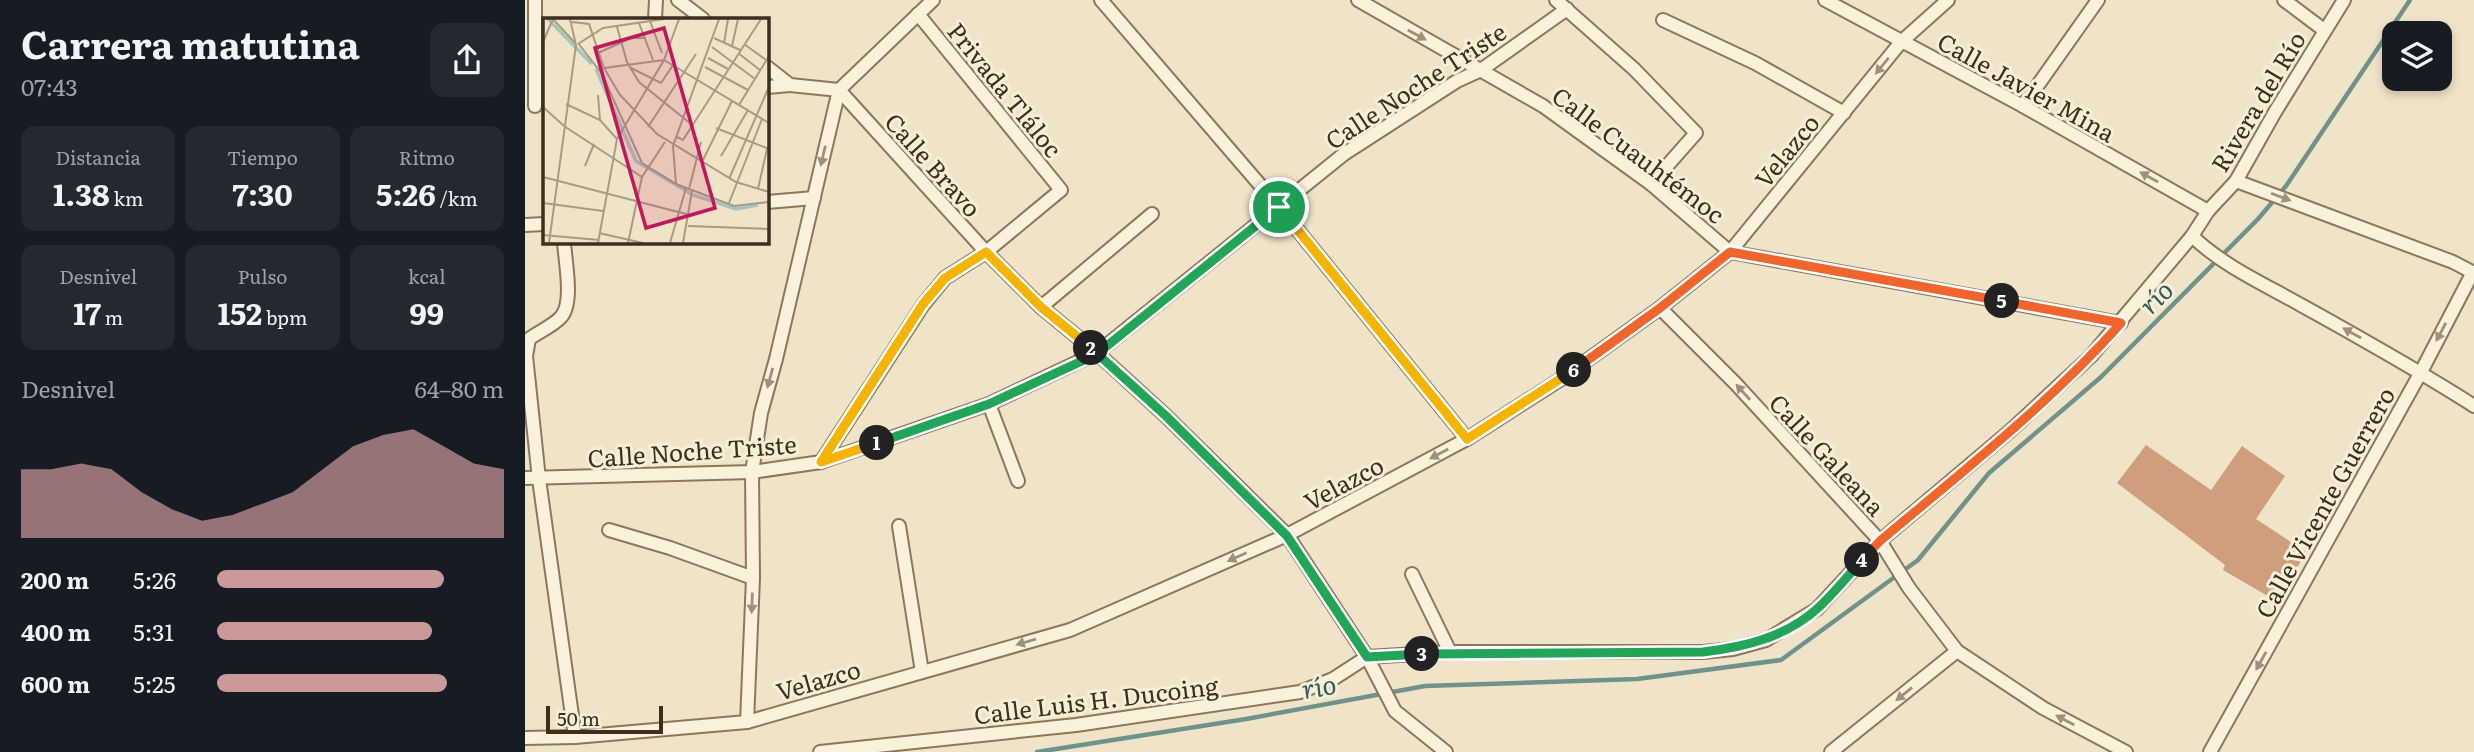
<!DOCTYPE html>
<html lang="es">
<meta charset="utf-8">
<style>
:root{--surface:#171b24;--page:#242831;--text:#f1f3f6;--muted:#9ea1a6;--accent:#cc999b}
body{margin:0;font-family:Literata,serif;background:var(--page);color:var(--text);height:100vh;display:flex;flex-direction:column;font-size:26px;white-space:nowrap}
*{box-sizing:border-box;margin:0}
p{font-size:23px;color:var(--muted)}
.icon{flex:none;width:38px;height:38px;fill:none;stroke:currentColor;stroke-width:2;stroke-linecap:round;stroke-linejoin:round}
.map{position:relative;flex:1;overflow:hidden}
.details{display:flex;flex-direction:column;background:var(--surface);width:525px}
.details>*{flex:none}
.tools{position:absolute;left:1857px;top:21px;display:grid;gap:14px}
.tools a{display:grid;place-items:center;width:70px;height:70px;border-radius:14px;background:var(--surface);box-shadow:0 4px 10px #0003;font-size:35px}
.scale{position:absolute;left:21px;bottom:18px;width:117px;box-sizing:border-box;padding-left:7px;border:4px solid #3d2e20;border-top:0;font-size:19px;line-height:24px;white-space:nowrap;color:#3d2e20;-webkit-text-stroke:5px #f7eed8;paint-order:stroke}
.pin{position:absolute;display:grid;place-items:center;width:60px;height:60px;color:#fff;margin:-30px;border:4px solid #fff;border-radius:50%;box-shadow:0 2px 7px #0007}
.km{position:absolute;width:35px;height:35px;margin:-18px;border-radius:50%;background:#222;color:#fff;font-size:19px;line-height:35px;text-align:center}
.round{display:grid;place-items:center;flex:none;width:74px;height:74px;border-radius:14px;background:var(--page)}
.overview{display:flex;align-items:center;justify-content:space-between;height:119px;padding:0 21px}
h1{font-size:38px;font-weight:700;line-height:52px}
.figures{display:grid;grid-template-columns:repeat(3,1fr);gap:10px;height:119px;padding:7px 21px}
.figures div{display:grid;align-content:center;border-radius:14px;background:var(--page);text-align:center}
.figures b{font-size:30px;font-weight:700}
.figures small{font-size:19px;font-weight:400}
.figures p{font-size:19px}
.chart{height:196px;padding:14px 21px}
.chart p{display:flex;justify-content:space-between}
.chart svg{width:100%;height:126px;margin-top:7px;fill:var(--accent);opacity:.7}
ul{padding:0 21px;list-style:none;font-size:23px}
li{display:grid;grid-template-columns:112px 84px 1fr;align-items:center;height:52px}
li i{height:18px;border-radius:9px;background:var(--accent)}
main{display:flex;flex:1;min-height:0}
.map>svg:first-child{display:block}
</style>
<main>
<section class="details">
<div class="overview"><div><h1>Carrera matutina</h1><p>07:43</p></div><a class="round"><svg class="icon" aria-label="share" viewBox="0 0 24 24"><path d="M12 15V3M7 8l5-5 5 5M5 13v7h14v-7"/></svg></a></div>
<div class="figures">
<div><p>Distancia</p><b>1.38<small> km</small></b></div>
<div><p>Tiempo</p><b>7:30</b></div>
<div><p>Ritmo</p><b>5:26<small> /km</small></b></div>
</div>
<div class="figures">
<div><p>Desnivel</p><b>17<small> m</small></b></div>
<div><p>Pulso</p><b>152<small> bpm</small></b></div>
<div><p>kcal</p><b>99</b></div>
</div>
<div class="chart"><p><span>Desnivel</span>64–80 m</p>
<svg viewBox="0 0 160 44" preserveAspectRatio="none"><path d="M0 44V20L10 20L20 18L30 20L40 28L50 34L60 38L70 36L80 32L90 28L100 20L110 12L120 8L130 6L140 12L150 18L160 20V44z"/></svg>
</div>
<ul>
<li><b>200 m</b>5:26<i style="width:79%"></i></li>
<li><b>400 m</b>5:31<i style="width:75%"></i></li>
<li><b>600 m</b>5:25<i style="width:80%"></i></li>
</ul>
</section>
<div class="map">
<svg width="1949" height="752" viewBox="0 0 1949 752">
<rect width="100%" height="100%" fill="#f0e4c8"/>
<g fill="none" stroke-linecap="round" stroke-linejoin="round">
<!-- stream -->
<polyline stroke="#6f938a" stroke-width="4.5" points="512,752 721,719 900,686 1112,679 1256,660 1393,560 1464,473 1576,377 1733,219 1761,186 1885,0"/>
</g>
<!-- building -->
<polygon fill="#cf9f7d" points="1621,445 1686,490 1717,446 1760,476 1731,519 1781,552 1753,602 1698,570 1700,565 1592,483"/>
<g fill="none" stroke-linecap="round" stroke-linejoin="round">
<!-- minor casing -->
<g stroke="#8d765c" stroke-width="16">
<g id="minor">
<polyline points="10,0 10,106"/>
<polyline points="153,0 178,19"/>
<polyline points="576,0 754,207 942,439"/>
<polyline points="833,0 1018,106 1126,184 1205,252 1596,323"/>
<polyline points="1031,0 1109,69 1171,133 1126,184"/>
<polyline points="1300,0 1498,106 1683,211"/>
<polyline points="1759,0 1799,30"/>
<polyline points="130,19 131,0"/>
<polyline points="1138,20 1230,63 1319,113"/>
<polyline points="242,67 265,85 314,90 461,252 516,307 572,353 641,416 762,535 842,657 870,711 921,752"/>
<polyline points="242,87 265,85"/>
<polyline points="314,90 408,0"/>
<polyline points="1498,106 1573,0"/>
<polyline points="1711,181 1928,262 1949,273"/>
<polyline points="242,202 289,198"/>
<polyline points="0,225 19,224"/>
<path d="M 1667,236 C 1698,266 1739,284 1776,305 C 1835,338 1893,370 1949,406"/>
<path d="M 39,242 C 40,261 49,303 36,317 C 28,326 13,332 4,339 L 1,356 L 14,479 L 50,737"/>
<polyline points="516,307 627,214"/>
<polyline points="1135,308 1211,384 1355,541 1384,588 1432,651 1518,708 1601,752"/>
<polyline points="464,404 493,481"/>
<polyline points="296,462 398,305 420,278 461,252 536,190 393,14"/>
<polyline points="0,478 227,472 296,462 464,404 572,353 819,154 932,81 956,70 1042,9"/>
<polyline points="374,526 397,672"/>
<polyline points="84,530 145,548 228,578"/>
<polyline points="887,574 925,652"/>
<polyline points="222,722 228,578 227,472 236,413 251,359 314,90"/>
<polyline points="0,738 50,737 222,722 545,630 762,535 942,439 1036,379 1135,308 1205,252 1376,42 1423,0"/>
<polyline points="295,752 551,725 775,692 808,679 842,657 925,652 1178,652 1208,649 1241,640 1292,609 1355,541 1485,431 1566,356 1667,236 1683,211 1711,181 1750,112 1819,0"/>
<polyline points="1306,752 1432,651"/>
<polyline points="1685,752 1896,372 1948,272"/>
</g>
</g>
<!-- minor -->
<use href="#minor" stroke="#faf1dc" stroke-width="12"/>
</g>
<!-- one-way arrows -->
<defs><path id="oneway-solid" d="M-6-.8H1V-3.2L6.5 0L1 3.2V.8H-6Z" transform="scale(1.75)"/></defs>
<g fill="#9c907e">
<use href="#oneway-solid" transform="translate(892 35) rotate(29)"/>
<use href="#oneway-solid" transform="translate(1357 66) rotate(129)"/>
<use href="#oneway-solid" transform="translate(298 156) rotate(103)"/>
<use href="#oneway-solid" transform="translate(1624 177) rotate(-151)"/>
<use href="#oneway-solid" transform="translate(1756 197) rotate(21)"/>
<use href="#oneway-solid" transform="translate(1916 332) rotate(118)"/>
<use href="#oneway-solid" transform="translate(1827 333) rotate(-151)"/>
<use href="#oneway-solid" transform="translate(245 378) rotate(105)"/>
<use href="#oneway-solid" transform="translate(1218 392) rotate(-132)"/>
<use href="#oneway-solid" transform="translate(914 454) rotate(152)"/>
<use href="#oneway-solid" transform="translate(712 557) rotate(156)"/>
<use href="#oneway-solid" transform="translate(227 603) rotate(92)"/>
<use href="#oneway-solid" transform="translate(501 642) rotate(164)"/>
<use href="#oneway-solid" transform="translate(1736 661) rotate(119)"/>
<use href="#oneway-solid" transform="translate(1379 694) rotate(141)"/>
<use href="#oneway-solid" transform="translate(1540 720) rotate(-152)"/>
</g>
<g fill="none" stroke-linecap="round" stroke-linejoin="round">
<!-- split-1 casing -->
<g stroke="#fff" stroke-width="14">
<polyline id="split-1" points="352,443 464,404 572,354 754,207"/>
</g>
<!-- split-2 casing -->
<g stroke="#fff" stroke-width="14">
<polyline id="split-2" points="352,443 296,462 398,304 420,278 461,252 516,307 566,348"/>
</g>
<!-- split-3 casing -->
<g stroke="#fff" stroke-width="14">
<polyline id="split-3" points="566,348 641,416 762,536 842,657 897,654"/>
</g>
<!-- split-4 casing -->
<g stroke="#fff" stroke-width="14">
<path id="split-4" d="M 897,654 L 1178,652 C 1220,647 1261,637 1293,608 C 1309,593 1323,576 1337,560"/>
</g>
<!-- split-5 casing -->
<g stroke="#fff" stroke-width="14">
<path id="split-5" d="M 1337,560 L 1355,541 C 1438,471 1524,404 1596,323 L 1477,301"/>
</g>
<!-- split-6 casing -->
<g stroke="#fff" stroke-width="14">
<polyline id="split-6" points="1049,370 1135,308 1205,252 1477,301"/>
</g>
<!-- split-7 casing -->
<g stroke="#fff" stroke-width="14">
<polyline id="split-7" points="754,207 942,439 1049,370"/>
</g>
<!-- split-1 -->
<use href="#split-1" stroke="#22a559" stroke-width="9"/>
<!-- split-2 -->
<use href="#split-2" stroke="#f5b400" stroke-width="9"/>
<!-- split-3 -->
<use href="#split-3" stroke="#22a559" stroke-width="9"/>
<!-- split-4 -->
<use href="#split-4" stroke="#22a559" stroke-width="9"/>
<!-- split-5 -->
<use href="#split-5" stroke="#f0652b" stroke-width="9"/>
<!-- split-6 -->
<use href="#split-6" stroke="#f0652b" stroke-width="9"/>
<!-- split-7 -->
<use href="#split-7" stroke="#f5b400" stroke-width="9"/>
</g>
<g text-anchor="middle" dominant-baseline="central" stroke-width="6" stroke-linejoin="round" paint-order="stroke">
<!-- street labels -->
<g font-size="24" fill="#3d2e20" stroke="#f7eed8">
<text transform="translate(890 85) rotate(-33)">Calle Noche Triste</text>
<text transform="translate(1502 86) rotate(29)">Calle Javier Mina</text>
<text transform="translate(481 89) rotate(51)">Privada Tláloc</text>
<text transform="translate(1732 101) rotate(-59)">Rivera del Río</text>
<text transform="translate(1261 150) rotate(-51)">Velazco</text>
<text transform="translate(1114 154) rotate(37)">Calle Cuauhtémoc</text>
<text transform="translate(409 164) rotate(48)">Calle Bravo</text>
<text transform="translate(167 450) rotate(-4)">Calle Noche Triste</text>
<text transform="translate(1303 454) rotate(47)">Calle Galeana</text>
<text transform="translate(818 482) rotate(-28)">Velazco</text>
<text transform="translate(1799 502) rotate(-61)">Calle Vicente Guerrero</text>
<text transform="translate(293 679) rotate(-16)">Velazco</text>
<text transform="translate(571 699) rotate(-7)">Calle Luis H. Ducoing</text>
</g>
<!-- water labels -->
<g font-size="26" font-style="italic" fill="#2f5d5a" stroke="#f7eed8">
<text transform="translate(1630 296) rotate(-45)">río</text>
<text transform="translate(794 685) rotate(-10)">río</text>
</g>
</g>
<!-- overview -->
<g transform="translate(18 18)">
<rect width="226" height="226" fill="#f0e4c8"/>
<path fill="none" stroke="#a9c4bc" stroke-width="3.5" d="M 5,1 L 49,46M 53,51 L 93,143 L 150,177 L 193,191 L 215,187"/>
<path fill="none" stroke="#a89b85" stroke-width="2" d="M 10,1 L 32,25M 107,3 L 119,35M 29,4 L 46,6 L 61,50 L 77,77 L 114,116 L 193,164 L 226,174M 96,5 L 110,42M 74,9 L 84,44 L 96,64 L 148,106M 171,20 L 197,32M 0,24 L 10,1M 35,25 L 59,56 L 99,145 L 133,166 L 191,188 L 226,184M 181,25 L 185,1M 35,26 L 60,10 L 121,1M 201,26 L 223,42M 189,28 L 195,1M 169,29 L 212,61M 55,35 L 88,20 L 102,20M 195,35 L 217,52M 165,40 L 185,51M 121,42 L 226,105M 162,49 L 205,72M 61,50 L 121,42M 88,50 L 118,65 L 130,47M 55,77 L 57,102M 23,86 L 57,102 L 74,121M 196,87 L 226,38M 0,89 L 21,108 L 99,159M 105,109 L 153,36M 173,110 L 226,131M 134,119 L 140,122 L 218,1M 178,138 L 205,92M 160,142 L 189,83M 42,148 L 51,126M 0,159 L 147,197M 186,161 L 225,71M 133,166 L 130,128 L 176,1M 146,171 L 158,124M 215,171 L 224,131M 0,185 L 60,193M 186,185 L 219,101M 145,208 L 226,211M 56,215 L 100,225M 0,217 L 56,222M 6,225 L 33,27 L 27,1M 55,225 L 74,121 L 121,42 L 136,1M 85,225 L 99,159 L 122,124M 127,225 L 143,170M 140,225 L 149,173"/>
<path fill="#c2185b" fill-opacity="0.15" stroke="#c2185b" stroke-width="3.5" d="M 121,10 L 172,190 L 103,210 L 52,30 Z"/>
<rect width="226" height="226" fill="none" stroke="#3d2e20" stroke-width="3.5"/>
</g>
</svg>
<div class="tools">
<a><svg class="icon" aria-label="layers" viewBox="0 0 24 24"><path d="M12 4l9 5-9 5-9-5zM3 14l9 5 9-5"/></svg></a>
</div>
<div class="scale">50 m</div>
<div class="pin" style="left:754px;top:207px;background:#1e9e55"><svg class="icon" aria-label="arrive" viewBox="0 0 24 24"><path d="M6 21V4h12l-3 4 3 4H6"/></svg></div>
<b class="km" style="left:352px;top:443px">1</b>
<b class="km" style="left:566px;top:348px">2</b>
<b class="km" style="left:897px;top:654px">3</b>
<b class="km" style="left:1337px;top:560px">4</b>
<b class="km" style="left:1477px;top:301px">5</b>
<b class="km" style="left:1049px;top:370px">6</b>
</div>
</main>
